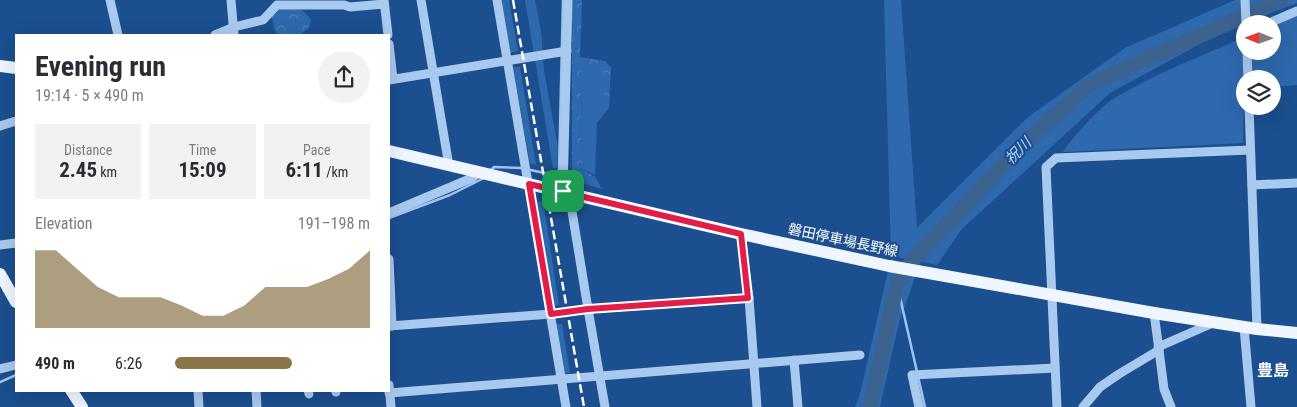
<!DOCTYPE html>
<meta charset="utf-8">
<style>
:root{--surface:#fff;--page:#f2f2f3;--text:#2b2b33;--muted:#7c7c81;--accent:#8a764a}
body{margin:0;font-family:"Roboto Condensed","Noto Sans JP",sans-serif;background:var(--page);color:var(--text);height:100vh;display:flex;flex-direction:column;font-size:19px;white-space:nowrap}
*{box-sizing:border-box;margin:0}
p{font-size:16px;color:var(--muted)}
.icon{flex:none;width:28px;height:28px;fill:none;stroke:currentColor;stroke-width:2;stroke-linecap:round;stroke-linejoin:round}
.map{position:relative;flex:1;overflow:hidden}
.side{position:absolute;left:15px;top:34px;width:375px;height:358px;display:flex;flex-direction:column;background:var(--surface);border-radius:0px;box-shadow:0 5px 20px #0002}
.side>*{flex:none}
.needle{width:32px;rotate:271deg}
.buttons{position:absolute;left:1236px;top:15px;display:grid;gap:10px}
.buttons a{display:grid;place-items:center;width:45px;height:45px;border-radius:50%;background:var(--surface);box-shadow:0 5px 20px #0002;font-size:25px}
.pin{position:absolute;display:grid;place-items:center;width:42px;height:42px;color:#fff;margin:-21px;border-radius:10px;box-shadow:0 2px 8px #0006}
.round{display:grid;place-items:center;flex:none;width:52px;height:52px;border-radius:26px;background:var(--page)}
.overview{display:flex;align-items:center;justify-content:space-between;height:85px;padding:0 20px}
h1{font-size:28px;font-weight:700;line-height:38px}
.stats{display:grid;grid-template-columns:repeat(3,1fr);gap:8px;height:85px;padding:5px 20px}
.stats div{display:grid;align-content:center;border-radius:0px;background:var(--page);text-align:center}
.stats b{font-size:21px;font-weight:700}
.stats small{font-size:14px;font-weight:400}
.stats p{font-size:14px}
.chart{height:140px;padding:10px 20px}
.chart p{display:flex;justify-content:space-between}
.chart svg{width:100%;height:90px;margin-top:5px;fill:var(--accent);opacity:.7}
ul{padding:0 20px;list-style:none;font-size:16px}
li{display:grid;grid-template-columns:80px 60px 1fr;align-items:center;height:38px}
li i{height:12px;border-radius:6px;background:var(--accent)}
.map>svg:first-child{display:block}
</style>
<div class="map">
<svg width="1297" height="407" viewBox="0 0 1297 407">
<defs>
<pattern id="forest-crowns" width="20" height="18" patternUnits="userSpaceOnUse" patternTransform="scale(1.25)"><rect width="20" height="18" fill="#2e69ad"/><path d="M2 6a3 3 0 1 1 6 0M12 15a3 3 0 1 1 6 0" fill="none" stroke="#4d80b9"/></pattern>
</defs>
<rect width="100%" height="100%" fill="#1b4f8f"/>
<!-- green -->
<g fill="#2e69ad">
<polygon points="501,0 509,0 518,51 510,53"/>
<polygon points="525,0 535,0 541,31 544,71 558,147 557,168 553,168"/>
<polygon points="884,0 901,0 917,228 1028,117 1125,48 1235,0 1297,0 1297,3 1222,32 1110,93 961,230 937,265 891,256"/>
<polygon points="1297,11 1297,85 1273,87 1272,79 1248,79 1247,51 1272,51 1272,24"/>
<path d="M 1245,37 L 1243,143 L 1063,152 C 1071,139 1100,107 1113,99 C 1154,74 1201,56 1245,37 Z"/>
<polygon points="513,67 520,67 536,165 530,164"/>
<polygon points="581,67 603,67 605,80 605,113 597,123 595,175 582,168"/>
<polygon points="543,201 559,305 552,306 535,202"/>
<polygon points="891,258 916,275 899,322 880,407 855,407 860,394"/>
<polygon points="556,324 562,324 570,373 563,374"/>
</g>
<!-- forest -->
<g fill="url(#forest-crowns)">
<polygon points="572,0 582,0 580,57 605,61 611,67 609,108 605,113 603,67 581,67 582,168 595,177 602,189 572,180"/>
<polygon points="279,5 300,8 311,19 309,28 299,35 277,34 274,28 271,11"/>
</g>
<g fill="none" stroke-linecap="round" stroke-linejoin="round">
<!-- stream -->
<g stroke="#9cc4f0" stroke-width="2.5">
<polyline points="491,170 494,167 521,168 554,175 559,170 563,0"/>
<polyline points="389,218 450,195 484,178"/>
<polyline points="897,284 925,407"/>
<polyline points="0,382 16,375"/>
</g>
<!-- river -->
<polyline stroke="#3c6290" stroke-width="15" points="870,407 897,284 913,260 1025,143 1090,84 1281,0"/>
<!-- minor -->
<g stroke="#a9c9ee" stroke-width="9">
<polyline points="110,0 118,35"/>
<polyline points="231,0 234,35"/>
<polyline points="384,0 388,35"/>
<polyline points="421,0 449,166"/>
<polyline points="497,0 566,407"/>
<polyline points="1245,0 1246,24"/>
<polyline points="1267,24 1297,11"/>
<polyline points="215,35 234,27 263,20 277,5 344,5 350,7 384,4"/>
<polyline points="389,44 393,79"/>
<polyline points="1247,51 1248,79"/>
<polyline points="389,80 567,51"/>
<polyline points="1249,106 1257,329"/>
<polyline points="0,126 16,121"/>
<polyline points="1252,185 1297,183"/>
<polyline points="563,191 568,0"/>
<polyline points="389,213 472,178 479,172"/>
<polyline points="741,234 749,298 757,407"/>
<polyline points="0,245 16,243"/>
<polyline points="389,259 392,326"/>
<polyline points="389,326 551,314 588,309 569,193"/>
<polyline points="1244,327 1251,407"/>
<polyline points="1158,347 1213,323"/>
<polyline points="1159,350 1164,389 1171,407"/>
<polyline points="794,360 798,407"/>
<polyline points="0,369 16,365"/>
<polyline points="389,385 391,407"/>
<polyline points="198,390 199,407"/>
<polyline points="256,390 257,407"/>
<polyline points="308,390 309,394"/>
<polyline points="336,390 336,392"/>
<polyline points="389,393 860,355"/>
<polyline points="605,407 588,309 749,298"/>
<polyline points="919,407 912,375 1055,368"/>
<polyline points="1057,407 1046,167 1056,158 1250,150"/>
<polyline points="1083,407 1100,387 1119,374 1159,350 1154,313"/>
</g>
<!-- major -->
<g stroke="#f0f6ff" stroke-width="12">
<polyline points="0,66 16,68"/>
<polyline points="389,151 741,234 889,266 1154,313 1257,329 1297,333"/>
<polyline points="0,274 16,302"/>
<polyline points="71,390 82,407"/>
</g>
<!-- rail -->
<polyline stroke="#fff" stroke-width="2.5" stroke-dasharray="9 4" stroke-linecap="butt" points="513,0 584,407"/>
</g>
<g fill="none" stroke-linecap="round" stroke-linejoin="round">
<!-- route casing -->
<g stroke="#fff" stroke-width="10">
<polygon id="route" points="529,184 741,234 748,298 588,309 551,314"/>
</g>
<!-- route -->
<use href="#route" stroke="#e11d48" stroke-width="6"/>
</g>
<g text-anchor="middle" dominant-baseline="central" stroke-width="4.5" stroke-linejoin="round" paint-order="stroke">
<!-- street labels -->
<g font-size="14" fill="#fff" stroke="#1b4f8f">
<text transform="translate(843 240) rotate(12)">磐田停車場長野線</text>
</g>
<!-- water labels -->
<g font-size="15" font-style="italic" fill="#b5d3f5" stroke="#1b4f8f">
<text transform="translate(1018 151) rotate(-45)">祝川</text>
</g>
<!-- quarter labels -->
<g font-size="16" font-weight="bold" fill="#fff" stroke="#1b4f8f">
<text x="1273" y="370">豊島</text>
</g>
</g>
</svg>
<div class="buttons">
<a><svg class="needle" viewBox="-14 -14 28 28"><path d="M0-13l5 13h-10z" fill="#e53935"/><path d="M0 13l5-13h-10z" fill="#7c7c81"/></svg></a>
<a><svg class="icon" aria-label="layers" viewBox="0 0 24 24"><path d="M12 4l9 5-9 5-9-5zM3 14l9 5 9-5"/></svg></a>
</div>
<div class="pin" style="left:563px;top:191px;background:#1e9e55"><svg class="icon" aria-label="arrive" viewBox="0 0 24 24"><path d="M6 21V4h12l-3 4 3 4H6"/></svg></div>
<section class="side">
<div class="overview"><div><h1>Evening run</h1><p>19:14 · 5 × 490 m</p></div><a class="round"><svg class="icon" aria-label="share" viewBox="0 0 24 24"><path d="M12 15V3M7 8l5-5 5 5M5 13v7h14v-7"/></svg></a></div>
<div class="stats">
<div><p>Distance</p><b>2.45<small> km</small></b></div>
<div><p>Time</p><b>15:09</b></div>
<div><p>Pace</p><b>6:11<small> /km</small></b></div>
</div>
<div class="chart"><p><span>Elevation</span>191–198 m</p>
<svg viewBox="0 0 160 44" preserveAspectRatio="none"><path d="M0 44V6L10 6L20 15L30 24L40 29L50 29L60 29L70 33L80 38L90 38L100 33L110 24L120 24L130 24L140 20L150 15L160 6V44z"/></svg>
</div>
<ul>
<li><b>490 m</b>6:26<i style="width:60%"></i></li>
</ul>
</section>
</div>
